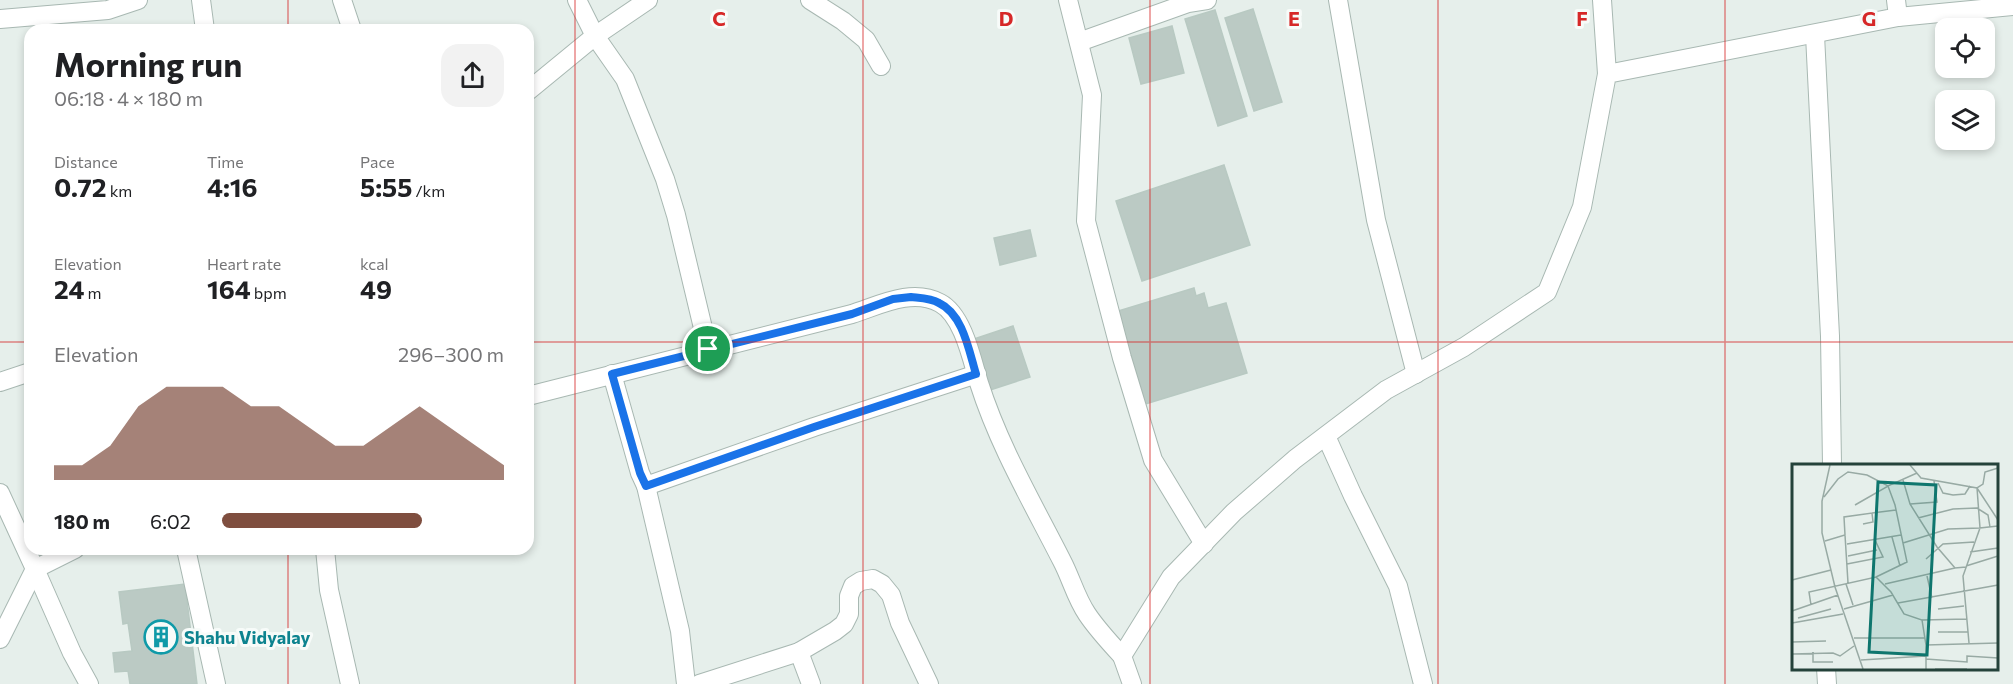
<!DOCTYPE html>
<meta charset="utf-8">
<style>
:root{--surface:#fff;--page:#f2f2f2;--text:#202124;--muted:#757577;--accent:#7f4e3f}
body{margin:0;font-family:Commissioner,sans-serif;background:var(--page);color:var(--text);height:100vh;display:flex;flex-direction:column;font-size:22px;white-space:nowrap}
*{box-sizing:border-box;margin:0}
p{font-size:20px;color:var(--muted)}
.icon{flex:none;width:33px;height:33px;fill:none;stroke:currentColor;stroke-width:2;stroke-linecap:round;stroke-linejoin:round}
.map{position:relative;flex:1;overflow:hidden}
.panel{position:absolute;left:24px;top:24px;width:510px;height:531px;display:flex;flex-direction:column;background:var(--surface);border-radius:18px;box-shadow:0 3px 9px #0003}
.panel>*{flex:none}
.fabs{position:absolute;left:1935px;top:18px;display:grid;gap:12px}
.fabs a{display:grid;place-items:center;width:60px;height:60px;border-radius:12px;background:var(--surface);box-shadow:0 3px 9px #0003;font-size:30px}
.pin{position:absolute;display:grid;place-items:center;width:51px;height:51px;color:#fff;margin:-26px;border:3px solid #fff;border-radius:50%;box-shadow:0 2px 6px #0007}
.round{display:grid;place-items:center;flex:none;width:63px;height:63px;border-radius:18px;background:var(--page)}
.summary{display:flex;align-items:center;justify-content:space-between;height:102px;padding:0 30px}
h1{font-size:33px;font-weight:700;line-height:45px}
.metrics{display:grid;grid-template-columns:repeat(3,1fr);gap:9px;height:102px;padding:6px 30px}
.metrics div{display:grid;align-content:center}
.metrics b{font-size:26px;font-weight:700}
.metrics small{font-size:16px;font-weight:400}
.metrics p{font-size:16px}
.chart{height:168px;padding:12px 30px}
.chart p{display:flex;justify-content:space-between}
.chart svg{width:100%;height:108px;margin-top:6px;fill:var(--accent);opacity:.7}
ul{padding:0 30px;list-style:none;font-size:20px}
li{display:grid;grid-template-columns:96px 72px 1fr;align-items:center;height:45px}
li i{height:15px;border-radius:8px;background:var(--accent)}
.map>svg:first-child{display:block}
</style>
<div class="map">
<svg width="2013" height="684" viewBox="0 0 2013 684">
<rect width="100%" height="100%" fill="#e6efeb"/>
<!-- building -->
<g fill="#bbcac4" stroke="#b8c9c2" stroke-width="1.5">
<polygon points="1253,9 1282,102 1254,111 1225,18"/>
<polygon points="1215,10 1247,116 1218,126 1185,19"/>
<polygon points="1172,26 1184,73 1141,84 1129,38"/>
<polygon points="1224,165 1250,245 1142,281 1116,201"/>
<polygon points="1030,230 1036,256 1000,265 994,238"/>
<polygon points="1194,288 1196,296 1204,293 1208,308 1226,303 1247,373 1142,405 1115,312"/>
<polygon points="1013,326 1030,377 987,391 971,340"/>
<polygon points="185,584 197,684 130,684 128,671 115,672 113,653 132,651 128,623 123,624 119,592"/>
</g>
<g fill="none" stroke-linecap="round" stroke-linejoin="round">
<!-- minor casing -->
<g stroke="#a8b8b2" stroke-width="20">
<g id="minor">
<polyline points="201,0 205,30"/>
<polyline points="342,0 352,30"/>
<polyline points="577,0 595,36 625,79 665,179 676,215 708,349"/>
<polyline points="810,0 843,21 866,40 881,66"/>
<polyline points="1068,0 1092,95 1086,221 1122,358 1153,460 1204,544"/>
<polyline points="1338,0 1376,220 1416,374"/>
<polyline points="1602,0 1607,74"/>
<polyline points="1898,17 2013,6"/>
<polyline points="0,19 108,10 138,0"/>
<polyline points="1815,35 1830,336 1832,465"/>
<polyline points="1079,42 1188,3 1207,0"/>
<polyline points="528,91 595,36 648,0"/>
<polyline points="612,374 640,473 646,486 680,631 686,684"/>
<polyline points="0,382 30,372"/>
<path d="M 528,396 L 852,314 C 880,305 912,288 940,303 C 963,315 972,360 979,383 C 999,446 1032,502 1062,561 C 1071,578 1076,598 1087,614 C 1097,629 1110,643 1122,656"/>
<polyline points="1326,436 1353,496 1398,586 1423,684"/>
<polyline points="646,486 814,427 977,374"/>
<polyline points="0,493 35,569 0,639"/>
<polyline points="75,549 35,569 72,653 89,684"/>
<polyline points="186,549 216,684"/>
<polyline points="325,549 329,590 350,684"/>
<polyline points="799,652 811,684"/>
<polyline points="1826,668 1827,684"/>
<polyline points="699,684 799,652 835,631 844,624 849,614 849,596 853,586 861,581 873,579 882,584 891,595 900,623 929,684"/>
<polyline points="1132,684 1122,656 1171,577 1234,512 1295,459 1386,390 1464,347 1547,292 1582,207 1607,74 1898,17 1896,0"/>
</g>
</g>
<!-- minor -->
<use href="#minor" stroke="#fff" stroke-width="18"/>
</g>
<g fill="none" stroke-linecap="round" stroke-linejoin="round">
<!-- route casing -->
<g stroke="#fff" stroke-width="12">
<path id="route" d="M 911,297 C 920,298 931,298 939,303 C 963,314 969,351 976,374 L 814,427 L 646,486 L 640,473 L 612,374 L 852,314 L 893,299 Z"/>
</g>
<!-- route -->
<use href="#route" stroke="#1a73e8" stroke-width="8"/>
</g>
<!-- grid -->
<path fill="none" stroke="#d62828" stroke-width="1.5" stroke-opacity="0.55" d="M 288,0 L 288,30M 575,0 L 575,684M 863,0 L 863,684M 1150,0 L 1150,684M 1438,0 L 1438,684M 1725,0 L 1725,684M 0,342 L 30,342M 528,342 L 2013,342M 288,549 L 288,684"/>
<!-- icons -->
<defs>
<g id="building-ring" transform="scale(1.725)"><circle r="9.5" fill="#f7fbf9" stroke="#0f9aa8" stroke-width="1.5"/><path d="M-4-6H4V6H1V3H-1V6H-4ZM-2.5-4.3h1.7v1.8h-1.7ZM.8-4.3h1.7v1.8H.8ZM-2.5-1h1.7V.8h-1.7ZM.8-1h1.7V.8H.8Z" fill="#0f9aa8"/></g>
</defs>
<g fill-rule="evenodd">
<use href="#building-ring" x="161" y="637"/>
</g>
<g text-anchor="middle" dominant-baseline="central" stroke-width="6" stroke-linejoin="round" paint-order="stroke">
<!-- culture labels -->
<g font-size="18" font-weight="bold" fill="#0d838f" stroke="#f7fbf9" text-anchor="start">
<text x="184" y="637">Shahu Vidyalay</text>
</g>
</g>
<!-- overview -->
<g transform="translate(1792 464)">
<rect width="206" height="206" fill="#e6efeb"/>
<path fill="none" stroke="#98aaa4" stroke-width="1.5" d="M 38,1 L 30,37 L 30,69 L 43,123 L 71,205M 118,1 L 129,14 L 185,24 L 206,56M 111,16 L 118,40 L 145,83 L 163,104 L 174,103M 146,19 L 151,29 L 161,31 L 173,30 L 178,22M 32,33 L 46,15 L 56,8 L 75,11 L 96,22 L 125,9M 118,40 L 145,38 L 142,17M 63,41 L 96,22 L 103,41 L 115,98 L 84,113M 80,49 L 104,46M 126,54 L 161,45 L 185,44 L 196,51 L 198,63M 53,71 L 56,119M 100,73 L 108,102M 33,77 L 53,71 L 52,53 L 80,49 L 81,58 L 71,60M 111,79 L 156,65 L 188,64 L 185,24 L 191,20 L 193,8 L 206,4M 55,80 L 109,71M 178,88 L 206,84M 56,92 L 85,86M 134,95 L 151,80 L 182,78M 55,100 L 91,93 L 83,76M 174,102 L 206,92M 135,112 L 140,134M 0,116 L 39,106M 54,120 L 61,141M 93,120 L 163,104M 106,139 L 206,121M 19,141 L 17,128 L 84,113 L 99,128 L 112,150 L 130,156 L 134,181 L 206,179M 52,145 L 101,131M 146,145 L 172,142M 0,147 L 46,131M 6,154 L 39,145M 130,156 L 175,155M 0,159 L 51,150M 146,168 L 176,168M 62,174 L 133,174M 0,178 L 34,177M 177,179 L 171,112 L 188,64 L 206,62M 134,181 L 134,205M 21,188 L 21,198 L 41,198M 0,190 L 41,189 L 48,192 L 62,182M 134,195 L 175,198 L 175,192 L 206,194M 69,196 L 134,192M 143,205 L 175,205"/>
<path fill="#0f766e" fill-opacity="0.15" stroke="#0f766e" stroke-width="3" d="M 86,18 L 144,21 L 135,191 L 77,188 Z"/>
<rect width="206" height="206" fill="none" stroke="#24423a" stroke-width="3"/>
</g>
<g font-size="20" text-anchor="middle" font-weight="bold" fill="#d62828" stroke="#f7fbf9" stroke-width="6" stroke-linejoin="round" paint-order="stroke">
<text x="719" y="26">C</text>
<text x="1006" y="26">D</text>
<text x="1294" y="26">E</text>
<text x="1582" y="26">F</text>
<text x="1869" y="26">G</text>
</g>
</svg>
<div class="fabs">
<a><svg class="icon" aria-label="locate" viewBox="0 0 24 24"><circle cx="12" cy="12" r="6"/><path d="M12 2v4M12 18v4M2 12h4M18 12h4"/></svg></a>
<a><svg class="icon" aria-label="layers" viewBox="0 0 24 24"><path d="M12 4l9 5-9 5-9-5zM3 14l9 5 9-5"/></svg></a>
</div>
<div class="pin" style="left:708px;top:349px;background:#1e9e55"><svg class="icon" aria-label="arrive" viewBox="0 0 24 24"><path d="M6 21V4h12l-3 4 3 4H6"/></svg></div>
<section class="panel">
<div class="summary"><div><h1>Morning run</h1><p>06:18 · 4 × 180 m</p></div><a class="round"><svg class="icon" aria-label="share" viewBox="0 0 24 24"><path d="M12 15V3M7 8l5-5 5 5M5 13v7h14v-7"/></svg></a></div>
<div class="metrics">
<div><p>Distance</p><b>0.72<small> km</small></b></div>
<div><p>Time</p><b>4:16</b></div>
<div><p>Pace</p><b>5:55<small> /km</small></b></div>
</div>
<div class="metrics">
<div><p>Elevation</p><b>24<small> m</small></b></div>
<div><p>Heart rate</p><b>164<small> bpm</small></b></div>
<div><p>kcal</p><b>49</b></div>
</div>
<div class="chart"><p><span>Elevation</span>296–300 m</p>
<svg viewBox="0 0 160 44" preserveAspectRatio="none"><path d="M0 44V38L10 38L20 30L30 14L40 6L50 6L60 6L70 14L80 14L90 22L100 30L110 30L120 22L130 14L140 22L150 30L160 38V44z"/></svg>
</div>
<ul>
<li><b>180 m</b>6:02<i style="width:71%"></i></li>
</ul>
</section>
</div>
